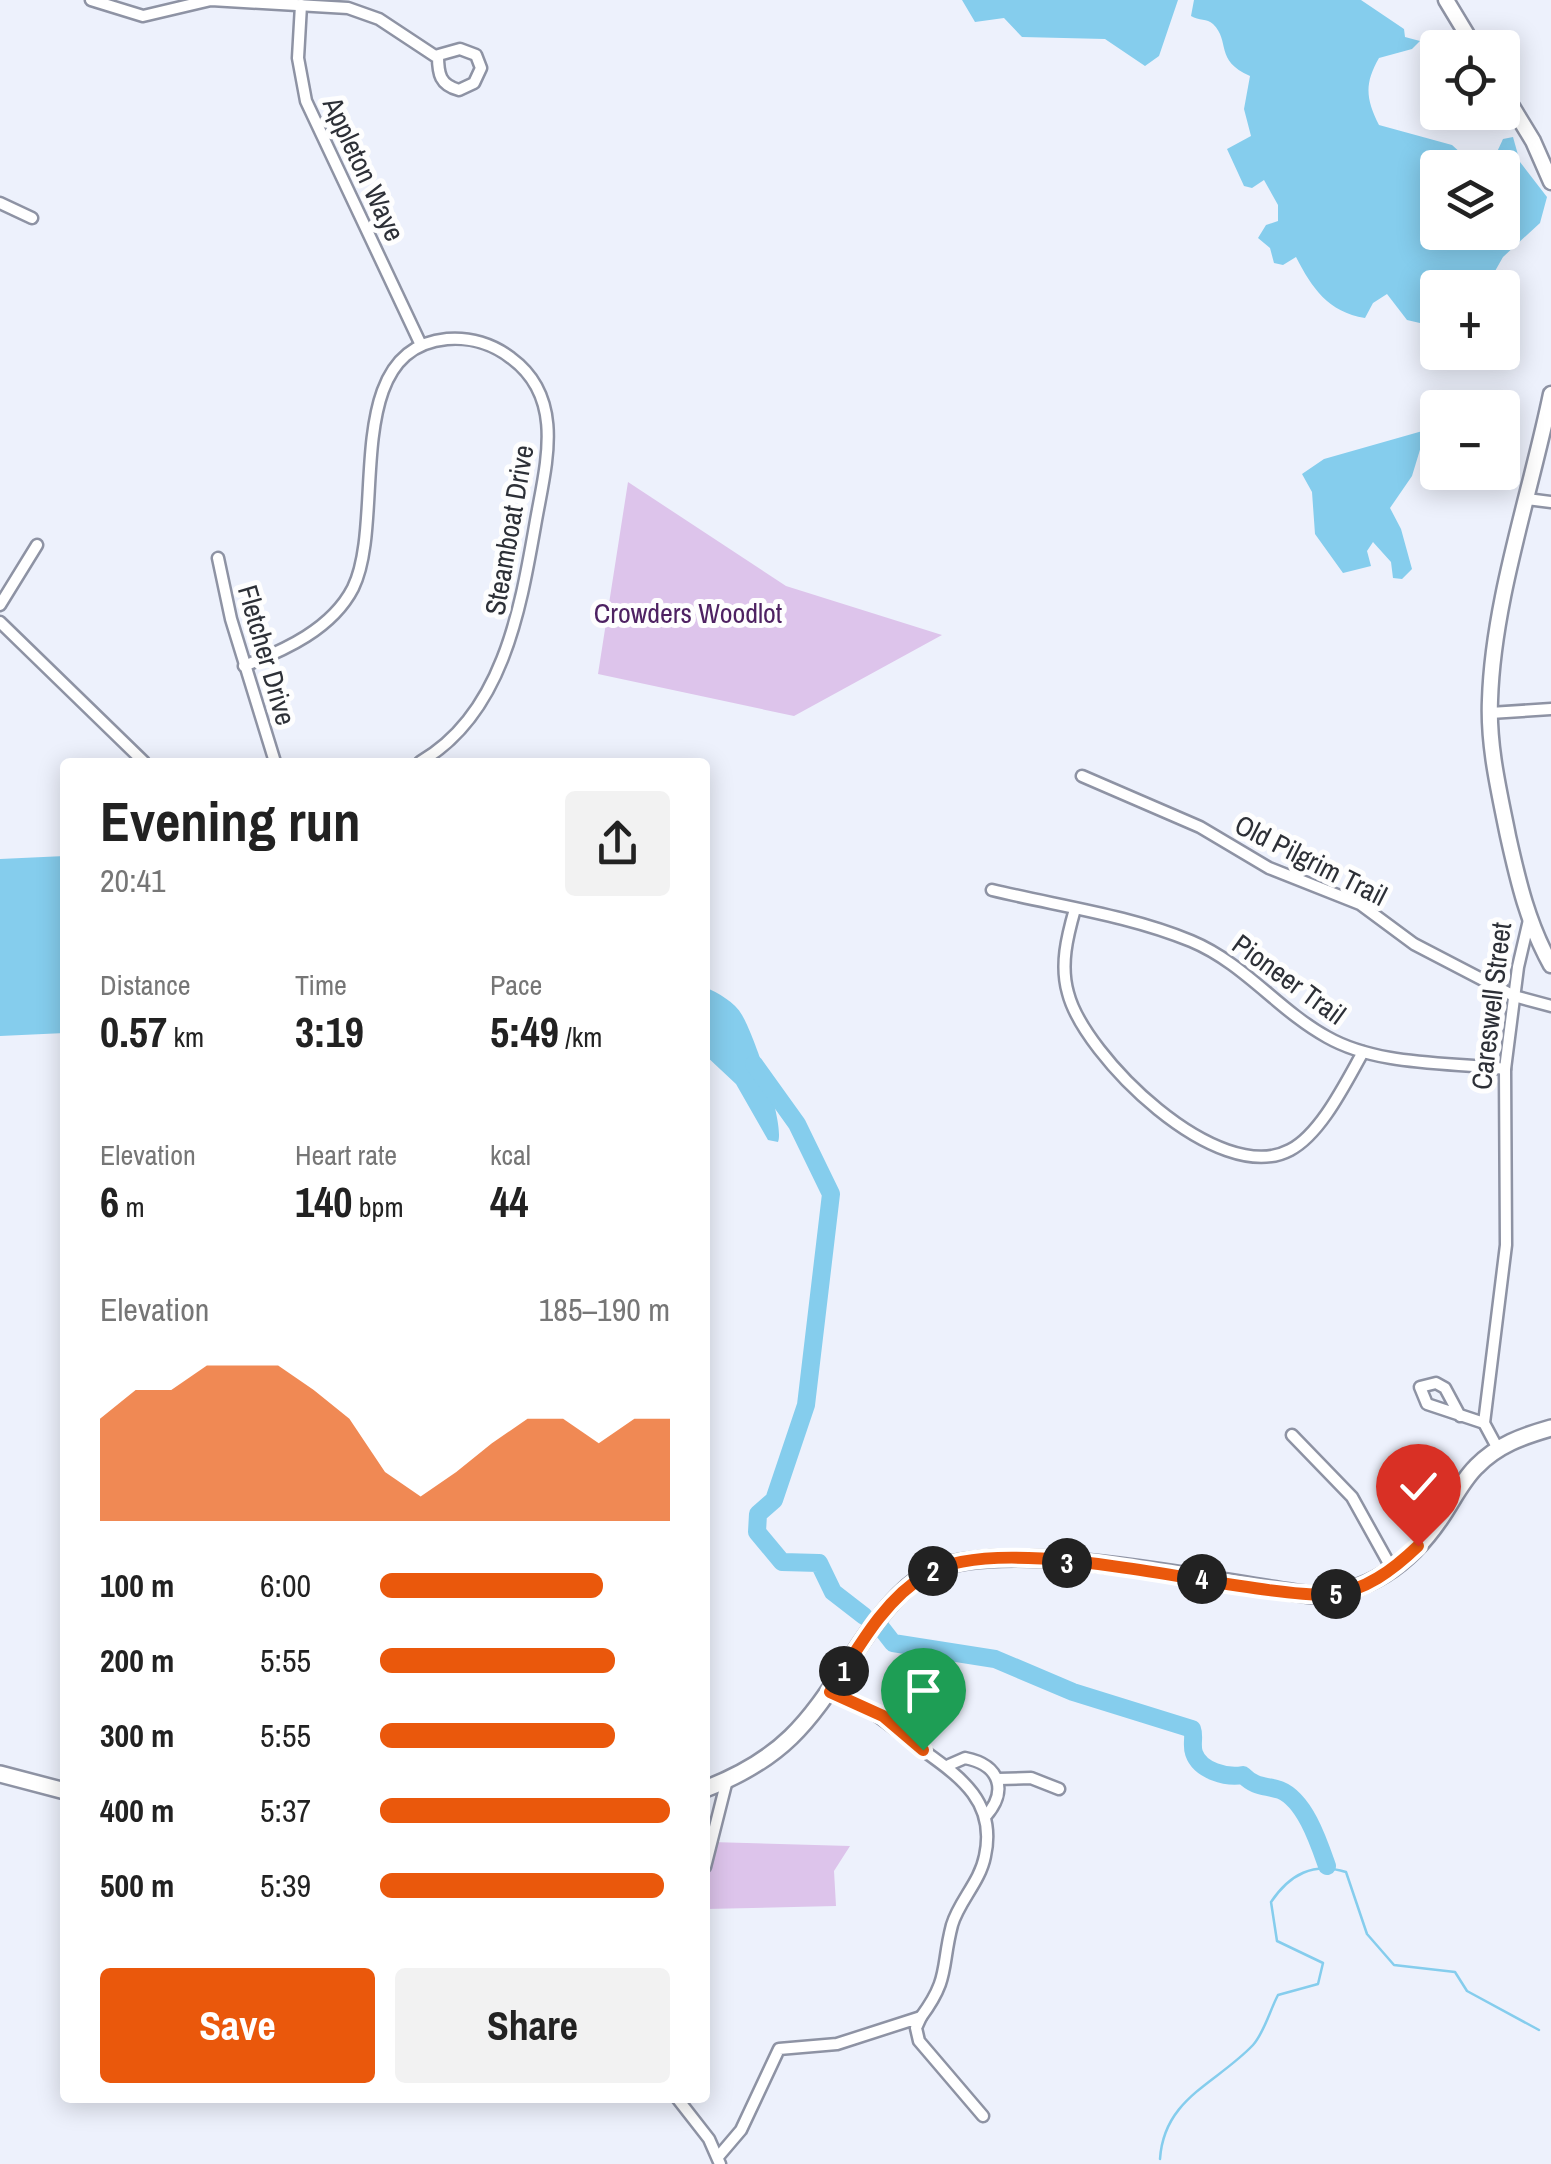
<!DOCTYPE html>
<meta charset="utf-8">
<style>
:root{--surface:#fff;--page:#f2f2f2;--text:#222;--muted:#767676;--accent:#ea580c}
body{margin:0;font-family:"Archivo Narrow",sans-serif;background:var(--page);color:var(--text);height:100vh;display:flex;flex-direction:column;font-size:38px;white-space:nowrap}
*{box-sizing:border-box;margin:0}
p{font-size:32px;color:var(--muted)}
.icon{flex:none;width:55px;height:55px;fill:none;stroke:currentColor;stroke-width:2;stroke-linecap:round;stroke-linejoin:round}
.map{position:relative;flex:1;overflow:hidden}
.side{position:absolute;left:60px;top:758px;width:650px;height:1345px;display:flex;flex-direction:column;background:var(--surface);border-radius:10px;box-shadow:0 5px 25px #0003}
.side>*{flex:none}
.tools{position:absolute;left:1420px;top:30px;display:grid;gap:20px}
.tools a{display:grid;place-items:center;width:100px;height:100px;border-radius:10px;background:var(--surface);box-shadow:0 5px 25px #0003;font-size:50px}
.pin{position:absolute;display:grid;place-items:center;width:85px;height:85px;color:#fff;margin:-102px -42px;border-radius:50% 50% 50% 0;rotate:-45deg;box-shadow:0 0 10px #0007}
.pin .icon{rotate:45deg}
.km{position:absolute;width:50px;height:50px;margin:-25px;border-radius:50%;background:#222;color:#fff;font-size:28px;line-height:50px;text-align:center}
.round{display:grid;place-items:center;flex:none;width:105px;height:105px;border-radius:10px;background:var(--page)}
.summary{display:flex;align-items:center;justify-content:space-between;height:170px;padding:0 40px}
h1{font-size:55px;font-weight:800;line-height:75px}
.metrics{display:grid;grid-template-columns:repeat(3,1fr);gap:15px;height:170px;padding:10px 40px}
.metrics div{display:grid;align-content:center}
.metrics b{font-size:42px;font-weight:800}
.metrics small{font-size:28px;font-weight:400}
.metrics p{font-size:28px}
.chart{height:280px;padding:20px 40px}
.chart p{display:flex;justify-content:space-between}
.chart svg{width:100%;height:180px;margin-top:10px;fill:var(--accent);opacity:.7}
.action{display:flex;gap:20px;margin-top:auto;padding:20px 40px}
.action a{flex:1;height:115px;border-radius:10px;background:var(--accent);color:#fff;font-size:40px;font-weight:800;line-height:115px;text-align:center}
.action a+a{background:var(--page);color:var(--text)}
ul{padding:0 40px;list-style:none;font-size:32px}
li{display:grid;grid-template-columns:160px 120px 1fr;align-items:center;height:75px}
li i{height:25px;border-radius:12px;background:var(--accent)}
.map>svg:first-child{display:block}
</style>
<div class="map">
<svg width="1551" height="2164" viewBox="0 0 1551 2164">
<rect width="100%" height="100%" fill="#edf1fc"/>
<!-- green -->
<g fill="#ddc4eb">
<polygon points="628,482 786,586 942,635 794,716 598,674"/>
<polygon points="711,1842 850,1846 834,1871 836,1906 705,1909"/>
</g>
<!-- water -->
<g fill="#85cded">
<polygon points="962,0 1178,0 1159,56 1145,66 1105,39 1022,37 1004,18 975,22"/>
<path d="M 1194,0 L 1361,0 L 1404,29 L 1405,37 L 1420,41 L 1412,49 L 1379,58 C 1364,84 1366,99 1379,125 L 1452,145 L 1472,163 L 1485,167 L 1438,168 L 1438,232 L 1502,232 L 1502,168 L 1490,167 L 1503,139 L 1513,137 L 1520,162 L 1547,197 L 1540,223 L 1503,257 L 1486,287 L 1438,288 L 1437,327 L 1407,320 L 1387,294 L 1373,303 L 1365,318 C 1328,312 1312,288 1296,257 L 1283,265 L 1274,263 L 1270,248 L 1258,238 L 1266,225 L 1278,221 L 1278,205 L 1264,180 L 1252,188 L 1244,186 L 1227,149 L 1251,136 L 1244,109 L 1250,76 C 1214,60 1231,42 1213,24 C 1207,18 1199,21 1191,16 Z"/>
<polygon points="1426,430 1412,476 1390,508 1401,529 1412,569 1402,579 1393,578 1391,562 1373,542 1367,551 1371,566 1343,573 1315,534 1312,492 1302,474 1324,459"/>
<polygon points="65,856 65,1033 0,1036 0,859"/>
<path d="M 705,987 C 718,993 735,1002 742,1015 C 754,1035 785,1124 778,1142 L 768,1140 L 736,1084 L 705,1055 Z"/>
</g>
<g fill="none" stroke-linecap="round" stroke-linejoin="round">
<!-- stream -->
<path stroke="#85cded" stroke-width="2.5" d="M 1160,2159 C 1164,2098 1216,2084 1253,2045 C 1264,2033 1270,2010 1278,1995 L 1318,1984 L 1323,1963 L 1277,1941 L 1271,1902 C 1290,1874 1313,1862 1346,1872 L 1367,1934 L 1394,1965 L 1455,1972 L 1467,1991 L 1539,2030"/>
<!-- river -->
<g stroke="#85cded" stroke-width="18">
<polyline points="754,1064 797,1124 831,1194 806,1405 774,1500 758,1514 757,1532 782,1562 819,1563 833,1592 864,1616"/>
<path d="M 879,1625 L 893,1643 L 995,1659 L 1073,1692 L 1192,1729 C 1195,1737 1191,1744 1194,1753 C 1200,1771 1227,1778 1243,1775 C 1256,1788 1264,1785 1280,1790 C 1305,1800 1319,1843 1327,1866"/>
</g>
<!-- minor casing -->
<g stroke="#8e93a4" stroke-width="15">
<g id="minor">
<path d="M 91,0 L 143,16 L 211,0 L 348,8 L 379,19 L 435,56 L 460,49 L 476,55 L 481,68 L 474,83 L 459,90 C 440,85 438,74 438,56"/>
<polyline points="301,5 298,58 306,101 421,345"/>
<polyline points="0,203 32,218"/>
<polyline points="1527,499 1551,502"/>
<polyline points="218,558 231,619 275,762"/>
<polyline points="0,605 37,545"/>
<polyline points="0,622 144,762"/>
<path d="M 244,666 C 285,650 332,629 353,588 C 387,519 339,349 447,339 C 470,337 493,344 511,358 C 567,399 545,467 535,526 C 520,611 502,715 420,762"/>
<polyline points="1490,713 1551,709"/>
<polyline points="1082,776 1200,827 1269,868 1360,904 1414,944 1514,996 1551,1006"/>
<path d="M 992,890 C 1058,906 1128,915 1191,941 C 1244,963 1278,1010 1327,1037 C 1378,1066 1448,1062 1505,1069"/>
<path d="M 1075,909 C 1067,937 1060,965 1068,993 C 1084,1056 1218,1188 1290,1150 C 1321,1134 1346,1082 1363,1052"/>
<polyline points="1460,1416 1445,1388 1436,1383 1420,1387 1427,1404 1484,1423"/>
<polyline points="1292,1435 1352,1497 1392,1569"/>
<polyline points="1498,1449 1484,1423 1506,1245 1505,1069 1518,967 1529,920"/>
<path d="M 830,1692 C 875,1709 884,1722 920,1748 C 959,1776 997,1801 985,1856 C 980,1882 959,1901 952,1925 C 941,1967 950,1978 921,2017"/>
<path d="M 949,1765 L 965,1758 C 1001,1765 1008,1792 985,1817"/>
<polyline points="998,1779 1031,1778 1059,1789"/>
<polyline points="705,1867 727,1780"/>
<polyline points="677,2098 709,2139 720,2164"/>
<polyline points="718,2157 741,2130 779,2049 837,2044 921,2017 916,2028 919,2041 983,2116"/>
</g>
</g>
<!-- secondary casing -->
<g stroke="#8e93a4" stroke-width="19">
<g id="secondary">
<polyline points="1446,0 1475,48"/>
<polyline points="1502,90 1533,141 1551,182"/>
<path d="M 1551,394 C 1531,492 1493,600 1490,700 C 1488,746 1499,791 1508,836 C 1518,881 1528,924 1551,965"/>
</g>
</g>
<!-- primary casing -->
<g stroke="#8e93a4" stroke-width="20">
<g id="primary">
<polyline points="0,1774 65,1791"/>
<path d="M 705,1789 C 799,1753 816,1707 870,1630 C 887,1607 909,1580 936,1569 C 1015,1537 1222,1584 1312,1595 C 1367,1595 1410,1563 1440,1519 C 1452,1502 1461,1482 1476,1467 C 1497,1445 1523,1436 1551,1428"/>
</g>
</g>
<!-- minor -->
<use href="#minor" stroke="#fff" stroke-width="10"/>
<!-- secondary -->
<use href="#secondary" stroke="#fff" stroke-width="14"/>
<!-- primary -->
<use href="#primary" stroke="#fff" stroke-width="15"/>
</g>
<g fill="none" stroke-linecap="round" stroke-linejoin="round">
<!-- route casing -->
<g stroke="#fff" stroke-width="20">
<path id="route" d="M 923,1750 L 883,1716 L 830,1692 C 857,1650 883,1600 927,1574 C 1005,1527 1233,1596 1330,1595 C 1365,1591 1393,1570 1418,1546"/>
</g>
<!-- route -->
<use href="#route" stroke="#ea580c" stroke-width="12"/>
</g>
<g text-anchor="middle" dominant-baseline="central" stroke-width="10" stroke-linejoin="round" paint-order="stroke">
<!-- street labels -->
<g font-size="28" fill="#2d3037" stroke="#fefefe">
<text transform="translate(364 169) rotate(65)">Appleton Waye</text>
<text transform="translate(509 530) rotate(-80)">Steamboat Drive</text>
<text transform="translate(267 655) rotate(74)">Fletcher Drive</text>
<text transform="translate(1311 860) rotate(27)">Old Pilgrim Trail</text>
<text transform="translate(1289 979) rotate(36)">Pioneer Trail</text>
<text transform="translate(1491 1006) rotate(-83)">Careswell Street</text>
</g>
<!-- park labels -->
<g font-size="28" fill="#4e2262" stroke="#fefefe">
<text x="688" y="613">Crowders Woodlot</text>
</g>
</g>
</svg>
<div class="tools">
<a><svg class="icon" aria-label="locate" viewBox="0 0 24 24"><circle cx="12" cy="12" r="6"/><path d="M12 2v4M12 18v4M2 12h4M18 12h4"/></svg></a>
<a><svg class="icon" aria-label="layers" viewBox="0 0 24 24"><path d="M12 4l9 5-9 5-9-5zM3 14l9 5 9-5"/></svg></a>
<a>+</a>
<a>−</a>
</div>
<div class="pin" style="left:923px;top:1750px;background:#1e9e55"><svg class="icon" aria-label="arrive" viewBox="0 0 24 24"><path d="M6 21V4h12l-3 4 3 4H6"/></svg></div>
<div class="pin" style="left:1418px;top:1546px;background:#d93025"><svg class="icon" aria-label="check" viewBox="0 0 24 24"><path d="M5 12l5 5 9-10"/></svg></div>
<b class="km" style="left:844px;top:1671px">1</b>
<b class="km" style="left:933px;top:1571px">2</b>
<b class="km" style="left:1067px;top:1563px">3</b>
<b class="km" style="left:1202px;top:1579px">4</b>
<b class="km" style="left:1336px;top:1594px">5</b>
<section class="side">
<div class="summary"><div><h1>Evening run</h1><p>20:41</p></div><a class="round"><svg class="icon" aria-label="share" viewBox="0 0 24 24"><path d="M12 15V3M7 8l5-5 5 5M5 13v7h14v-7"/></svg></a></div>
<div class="metrics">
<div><p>Distance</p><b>0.57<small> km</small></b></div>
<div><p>Time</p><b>3:19</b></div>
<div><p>Pace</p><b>5:49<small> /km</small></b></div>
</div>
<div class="metrics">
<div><p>Elevation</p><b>6<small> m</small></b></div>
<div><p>Heart rate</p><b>140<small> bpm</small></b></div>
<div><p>kcal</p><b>44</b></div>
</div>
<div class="chart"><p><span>Elevation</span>185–190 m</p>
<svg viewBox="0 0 160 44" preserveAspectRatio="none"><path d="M0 44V19L10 12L20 12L30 6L40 6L50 6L60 12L70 19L80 32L90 38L100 32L110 25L120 19L130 19L140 25L150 19L160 19V44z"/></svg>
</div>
<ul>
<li><b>100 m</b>6:00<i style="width:77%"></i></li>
<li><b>200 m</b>5:55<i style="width:81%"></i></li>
<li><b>300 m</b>5:55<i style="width:81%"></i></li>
<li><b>400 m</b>5:37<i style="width:100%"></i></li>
<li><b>500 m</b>5:39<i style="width:98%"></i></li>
</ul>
<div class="action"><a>Save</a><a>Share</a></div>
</section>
</div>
